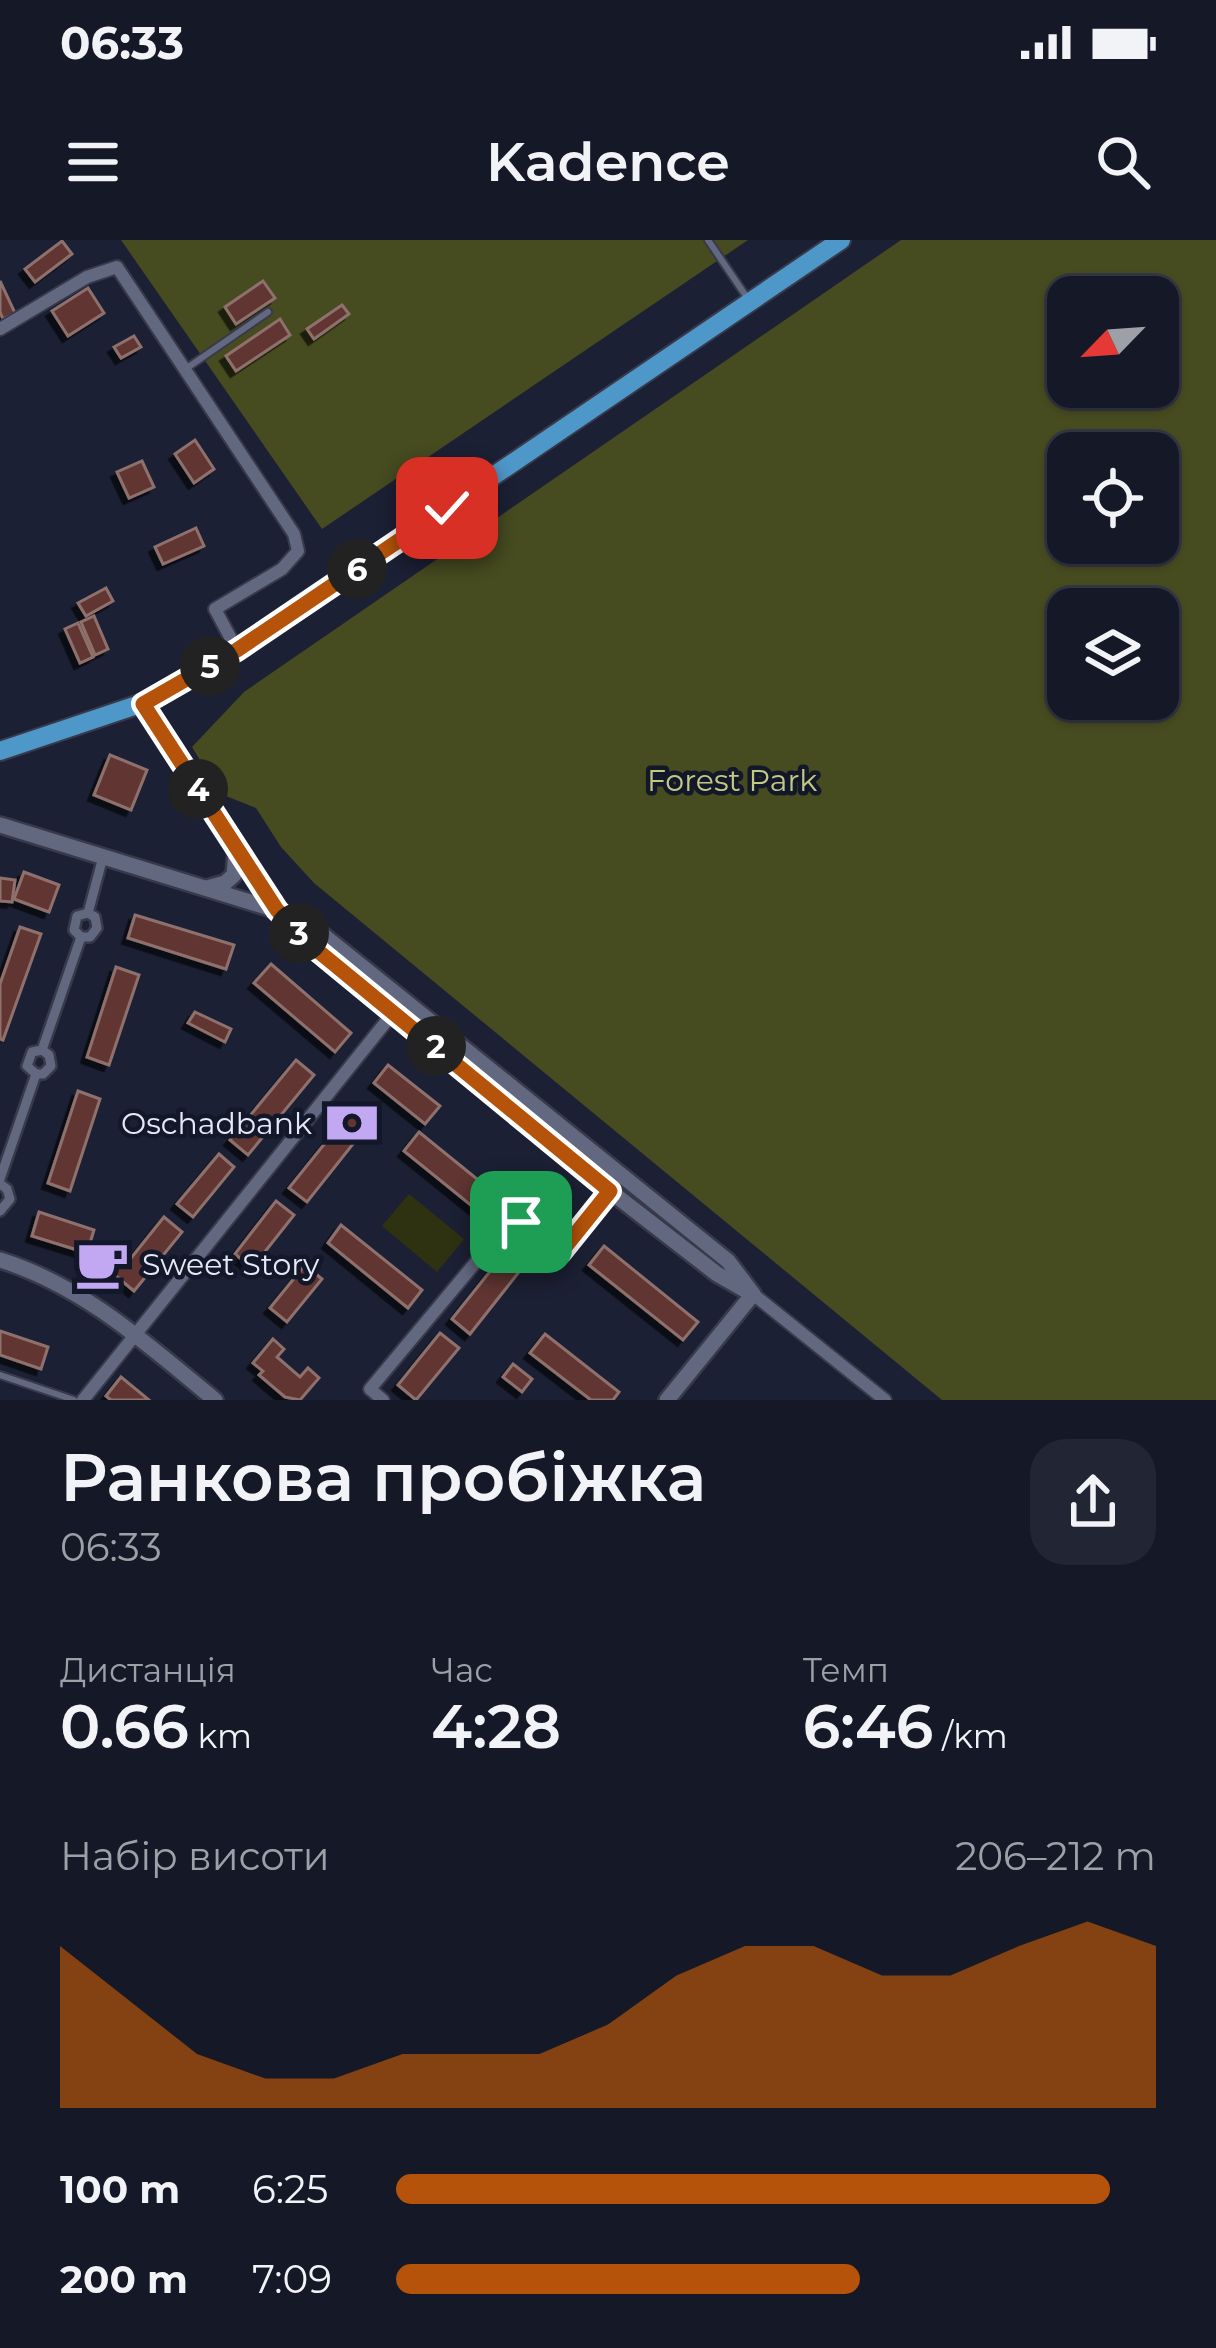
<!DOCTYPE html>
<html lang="uk">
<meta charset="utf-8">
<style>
:root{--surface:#151827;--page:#222533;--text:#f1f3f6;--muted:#9da0a7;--line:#343744;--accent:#b45309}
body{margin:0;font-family:Montserrat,sans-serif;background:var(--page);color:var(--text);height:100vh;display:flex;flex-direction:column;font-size:45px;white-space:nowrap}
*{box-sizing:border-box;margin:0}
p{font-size:39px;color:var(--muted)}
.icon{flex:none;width:66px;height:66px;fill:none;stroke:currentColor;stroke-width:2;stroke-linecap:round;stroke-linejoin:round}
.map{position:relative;height:1160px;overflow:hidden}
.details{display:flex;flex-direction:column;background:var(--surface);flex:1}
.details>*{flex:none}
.needle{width:78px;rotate:245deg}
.tools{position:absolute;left:1047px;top:36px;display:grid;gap:24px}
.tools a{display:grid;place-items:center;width:132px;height:132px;border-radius:24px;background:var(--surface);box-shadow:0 3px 9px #0004,0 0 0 3px var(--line);font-size:60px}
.pin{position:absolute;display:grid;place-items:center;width:102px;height:102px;color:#fff;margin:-51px;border-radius:24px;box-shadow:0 6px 18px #0006}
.km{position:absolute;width:60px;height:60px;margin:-30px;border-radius:50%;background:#222;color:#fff;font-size:33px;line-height:60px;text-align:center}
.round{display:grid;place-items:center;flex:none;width:126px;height:126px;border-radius:36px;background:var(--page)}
.summary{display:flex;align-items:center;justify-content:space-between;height:204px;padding:0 60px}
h1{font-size:66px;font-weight:600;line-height:90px}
.figures{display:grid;grid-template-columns:repeat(3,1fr);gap:18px;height:204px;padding:12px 60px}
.figures div{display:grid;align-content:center}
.figures b{font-size:60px;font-weight:600}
.figures small{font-size:33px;font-weight:400}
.figures p{font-size:33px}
.chart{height:336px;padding:24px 60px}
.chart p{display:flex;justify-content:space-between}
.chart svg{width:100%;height:216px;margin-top:12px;fill:var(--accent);opacity:.7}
ul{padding:0 60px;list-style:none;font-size:39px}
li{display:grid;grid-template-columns:192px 144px 1fr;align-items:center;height:90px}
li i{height:30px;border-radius:15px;background:var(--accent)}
.status{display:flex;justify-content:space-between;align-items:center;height:84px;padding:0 60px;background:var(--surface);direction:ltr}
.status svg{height:33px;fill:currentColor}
header{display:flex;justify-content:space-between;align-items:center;height:156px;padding:0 60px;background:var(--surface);font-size:54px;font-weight:600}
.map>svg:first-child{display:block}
</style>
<div class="status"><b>06:33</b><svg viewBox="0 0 49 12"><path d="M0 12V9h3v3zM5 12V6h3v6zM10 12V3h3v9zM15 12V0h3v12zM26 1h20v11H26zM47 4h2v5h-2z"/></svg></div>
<header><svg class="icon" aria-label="menu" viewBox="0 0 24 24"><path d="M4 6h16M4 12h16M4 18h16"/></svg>Kadence<svg class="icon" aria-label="search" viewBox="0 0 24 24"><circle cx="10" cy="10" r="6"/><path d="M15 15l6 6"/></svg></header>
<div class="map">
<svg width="1216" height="1160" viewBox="0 0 1216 1160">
<defs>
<filter id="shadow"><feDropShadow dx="-5.5" dy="5.5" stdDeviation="0" flood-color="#0009"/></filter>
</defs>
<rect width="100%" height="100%" fill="#1c2034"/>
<!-- green -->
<polygon fill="#2f3210" points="409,954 464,999 437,1032 382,986"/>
<!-- forest -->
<g fill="#474b20" fill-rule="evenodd">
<polygon points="121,0 748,0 322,289"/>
<path d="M 901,0 L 1216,0 L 1216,1160 L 942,1160 L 314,643 L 281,607 L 256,568 L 221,554 L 192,507 L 244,452 ZM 1158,57 L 1158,147 L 1068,147 L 1068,57 ZM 1158,213 L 1158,303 L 1068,303 L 1068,213 ZM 1158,369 L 1158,459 L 1068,459 L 1068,369 Z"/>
</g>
<!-- building -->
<g fill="#613530" stroke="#8e716c" stroke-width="3" filter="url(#shadow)">
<polygon points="62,1 72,14 35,42 25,29"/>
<polygon points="0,41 15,73 3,79 0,72"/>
<polygon points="263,41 275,58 236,84 225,67"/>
<polygon points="88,48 104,73 68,96 52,71"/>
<polygon points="342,65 349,74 314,99 307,89"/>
<polygon points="280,79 290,95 236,131 226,116"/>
<polygon points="134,96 141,107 121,118 114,107"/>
<polygon points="195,200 214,229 194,243 175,214"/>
<polygon points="142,221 154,247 129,258 117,232"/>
<polygon points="196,288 204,306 163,324 155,307"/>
<polygon points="106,348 113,361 86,376 78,363"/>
<polygon points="94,376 108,409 95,415 81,382"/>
<polygon points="78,383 93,417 80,423 65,389"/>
<polygon points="110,515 147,530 131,570 94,555"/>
<polygon points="24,632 59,645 49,672 14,659"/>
<polygon points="0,638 15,640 12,662 0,661"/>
<polygon points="135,675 234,705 226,729 128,698"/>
<polygon points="20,687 41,694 3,800 0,799 0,744"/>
<polygon points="271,724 351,793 335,812 254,743"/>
<polygon points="116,727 139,735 109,825 87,817"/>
<polygon points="195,772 231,789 225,802 188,783"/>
<polygon points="296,820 314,835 248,915 230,900"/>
<polygon points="388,825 440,866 425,884 374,843"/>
<polygon points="78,851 100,859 70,951 48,943"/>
<polygon points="355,866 372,880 307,962 289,948"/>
<polygon points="419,892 498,956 483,975 404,911"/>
<polygon points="219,914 234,927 193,977 177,964"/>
<polygon points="517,935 570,973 559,989 505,951"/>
<polygon points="276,961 294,975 252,1028 235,1014"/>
<polygon points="39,972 94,990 87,1013 32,996"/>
<polygon points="164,977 182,992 134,1051 97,1020 108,1006 128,1022"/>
<polygon points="341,985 422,1050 408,1068 328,1003"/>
<polygon points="516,999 534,1013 470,1094 452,1079"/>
<polygon points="604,1006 698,1082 683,1100 589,1025"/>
<polygon points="305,1025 322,1039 287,1082 270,1068"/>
<polygon points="0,1091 48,1107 41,1129 0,1115"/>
<polygon points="440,1093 459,1108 416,1160 398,1145"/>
<polygon points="545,1094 619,1152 613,1160 591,1160 530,1113"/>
<polygon points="273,1099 284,1109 277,1117 300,1137 308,1128 319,1138 300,1160 285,1157 259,1135 263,1131 253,1123"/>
<polygon points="513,1124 532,1139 522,1152 503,1137"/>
<polygon points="121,1137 149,1160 111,1160 106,1156"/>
</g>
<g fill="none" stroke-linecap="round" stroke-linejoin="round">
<!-- service casing -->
<g stroke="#383a4b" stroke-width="10">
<g id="service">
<polyline points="708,0 748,59"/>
<polyline points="187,128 268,72"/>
<polyline points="0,1135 74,1160"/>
</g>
</g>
<!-- pedestrian casing -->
<g stroke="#383a4b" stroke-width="14">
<g id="pedestrian">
<polyline points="81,697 90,697 97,688 95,677 88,673"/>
<polyline points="36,834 43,834 51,826 49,815 42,810"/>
<polyline points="0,939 36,834 27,826 32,812 42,810 81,697 74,690 77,676 88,673 103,617"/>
<polyline points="0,944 7,949 10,959 0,971"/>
</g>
</g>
<!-- minor casing -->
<g stroke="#383a4b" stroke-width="16">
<g id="minor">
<polyline points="0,89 87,37 117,27 294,294 298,311 282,329 215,369 237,410"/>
<polyline points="753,1054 885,1160"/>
<polyline points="83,1160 397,768"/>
<polyline points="383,1160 370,1149 511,980 522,982 561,1011 610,951"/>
</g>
</g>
<!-- tertiary casing -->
<g stroke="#383a4b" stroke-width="20">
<g id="tertiary">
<polyline points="143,463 276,670 312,706 610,951 717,1034 745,1050"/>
<polyline points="0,585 276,670 323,695 728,1021 753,1054"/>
<polyline points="207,648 225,643 234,635 236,610"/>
<path d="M 0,1020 C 84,1046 148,1105 215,1160"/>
<polyline points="667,1160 753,1054"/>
</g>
</g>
<!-- primary casing -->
<g stroke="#383a4b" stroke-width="22">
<polyline id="primary" points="0,511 143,463 237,410 841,0"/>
</g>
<!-- service -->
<use href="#service" stroke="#626880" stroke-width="6"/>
<!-- pedestrian -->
<use href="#pedestrian" stroke="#626880" stroke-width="9"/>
<!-- minor -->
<use href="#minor" stroke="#626880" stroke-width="12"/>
<!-- tertiary -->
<use href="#tertiary" stroke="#626880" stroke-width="15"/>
<!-- primary -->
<use href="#primary" stroke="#4e97c9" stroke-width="18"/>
</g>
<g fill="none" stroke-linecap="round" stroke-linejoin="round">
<!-- route casing -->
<g stroke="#fff" stroke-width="24">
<polyline id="route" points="447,268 237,410 143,464 277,670 312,706 610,951 561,1012 521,982"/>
</g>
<!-- route -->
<use href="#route" stroke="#b45309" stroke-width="15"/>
</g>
<!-- icons -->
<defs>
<g id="bank-bare" transform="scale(4.14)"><path d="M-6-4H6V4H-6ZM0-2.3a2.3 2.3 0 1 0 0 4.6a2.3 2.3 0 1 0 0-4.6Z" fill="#c2a8f2" stroke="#13172a" stroke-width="2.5" paint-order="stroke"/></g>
<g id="cafe-bare" transform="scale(4.14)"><path d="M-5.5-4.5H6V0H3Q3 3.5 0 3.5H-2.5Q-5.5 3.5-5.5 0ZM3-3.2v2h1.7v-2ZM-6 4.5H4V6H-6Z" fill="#c2a8f2" stroke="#13172a" stroke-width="2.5" paint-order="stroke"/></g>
</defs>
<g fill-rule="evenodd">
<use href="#bank-bare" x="352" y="883"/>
<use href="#cafe-bare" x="102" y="1024"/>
</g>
<g text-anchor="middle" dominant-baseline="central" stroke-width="9" stroke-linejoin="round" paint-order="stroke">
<!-- park labels -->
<g font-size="30" fill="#c2ca82" stroke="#13172a">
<text x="732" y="540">Forest Park</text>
</g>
<!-- poi labels -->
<g font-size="30" fill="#e5e9f7" stroke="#13172a" text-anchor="end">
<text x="312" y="883">Oschadbank</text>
<text x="142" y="1024" text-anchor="start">Sweet Story</text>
</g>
</g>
</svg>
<div class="tools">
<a><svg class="needle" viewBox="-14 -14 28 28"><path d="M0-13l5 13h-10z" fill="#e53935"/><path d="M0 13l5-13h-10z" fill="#9da0a7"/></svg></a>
<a><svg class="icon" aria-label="locate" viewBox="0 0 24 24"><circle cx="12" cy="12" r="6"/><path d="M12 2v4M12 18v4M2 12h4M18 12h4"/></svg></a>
<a><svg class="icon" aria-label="layers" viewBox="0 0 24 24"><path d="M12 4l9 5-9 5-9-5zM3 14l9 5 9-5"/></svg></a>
</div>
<div class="pin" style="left:521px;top:982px;background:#1e9e55"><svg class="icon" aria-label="arrive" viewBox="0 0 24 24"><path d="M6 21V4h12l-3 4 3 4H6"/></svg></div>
<div class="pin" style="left:447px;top:268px;background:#d93025"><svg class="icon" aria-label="check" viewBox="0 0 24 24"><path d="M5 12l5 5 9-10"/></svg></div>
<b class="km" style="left:436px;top:806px">2</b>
<b class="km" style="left:299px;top:693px">3</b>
<b class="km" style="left:198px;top:549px">4</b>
<b class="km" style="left:210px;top:426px">5</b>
<b class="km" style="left:357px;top:329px">6</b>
</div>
<section class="details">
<div class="summary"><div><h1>Ранкова пробіжка</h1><p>06:33</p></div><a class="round"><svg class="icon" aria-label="share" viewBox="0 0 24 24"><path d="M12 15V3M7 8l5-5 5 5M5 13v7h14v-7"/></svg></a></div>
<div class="figures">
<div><p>Дистанція</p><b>0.66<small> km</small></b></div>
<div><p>Час</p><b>4:28</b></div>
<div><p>Темп</p><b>6:46<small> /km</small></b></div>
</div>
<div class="chart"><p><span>Набір висоти</span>206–212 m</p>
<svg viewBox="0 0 160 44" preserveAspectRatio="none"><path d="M0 44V11L10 22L20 33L30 38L40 38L50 33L60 33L70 33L80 27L90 17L100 11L110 11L120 17L130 17L140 11L150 6L160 11V44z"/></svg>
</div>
<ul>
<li><b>100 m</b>6:25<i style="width:94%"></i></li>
<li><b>200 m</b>7:09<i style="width:61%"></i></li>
</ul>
</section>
